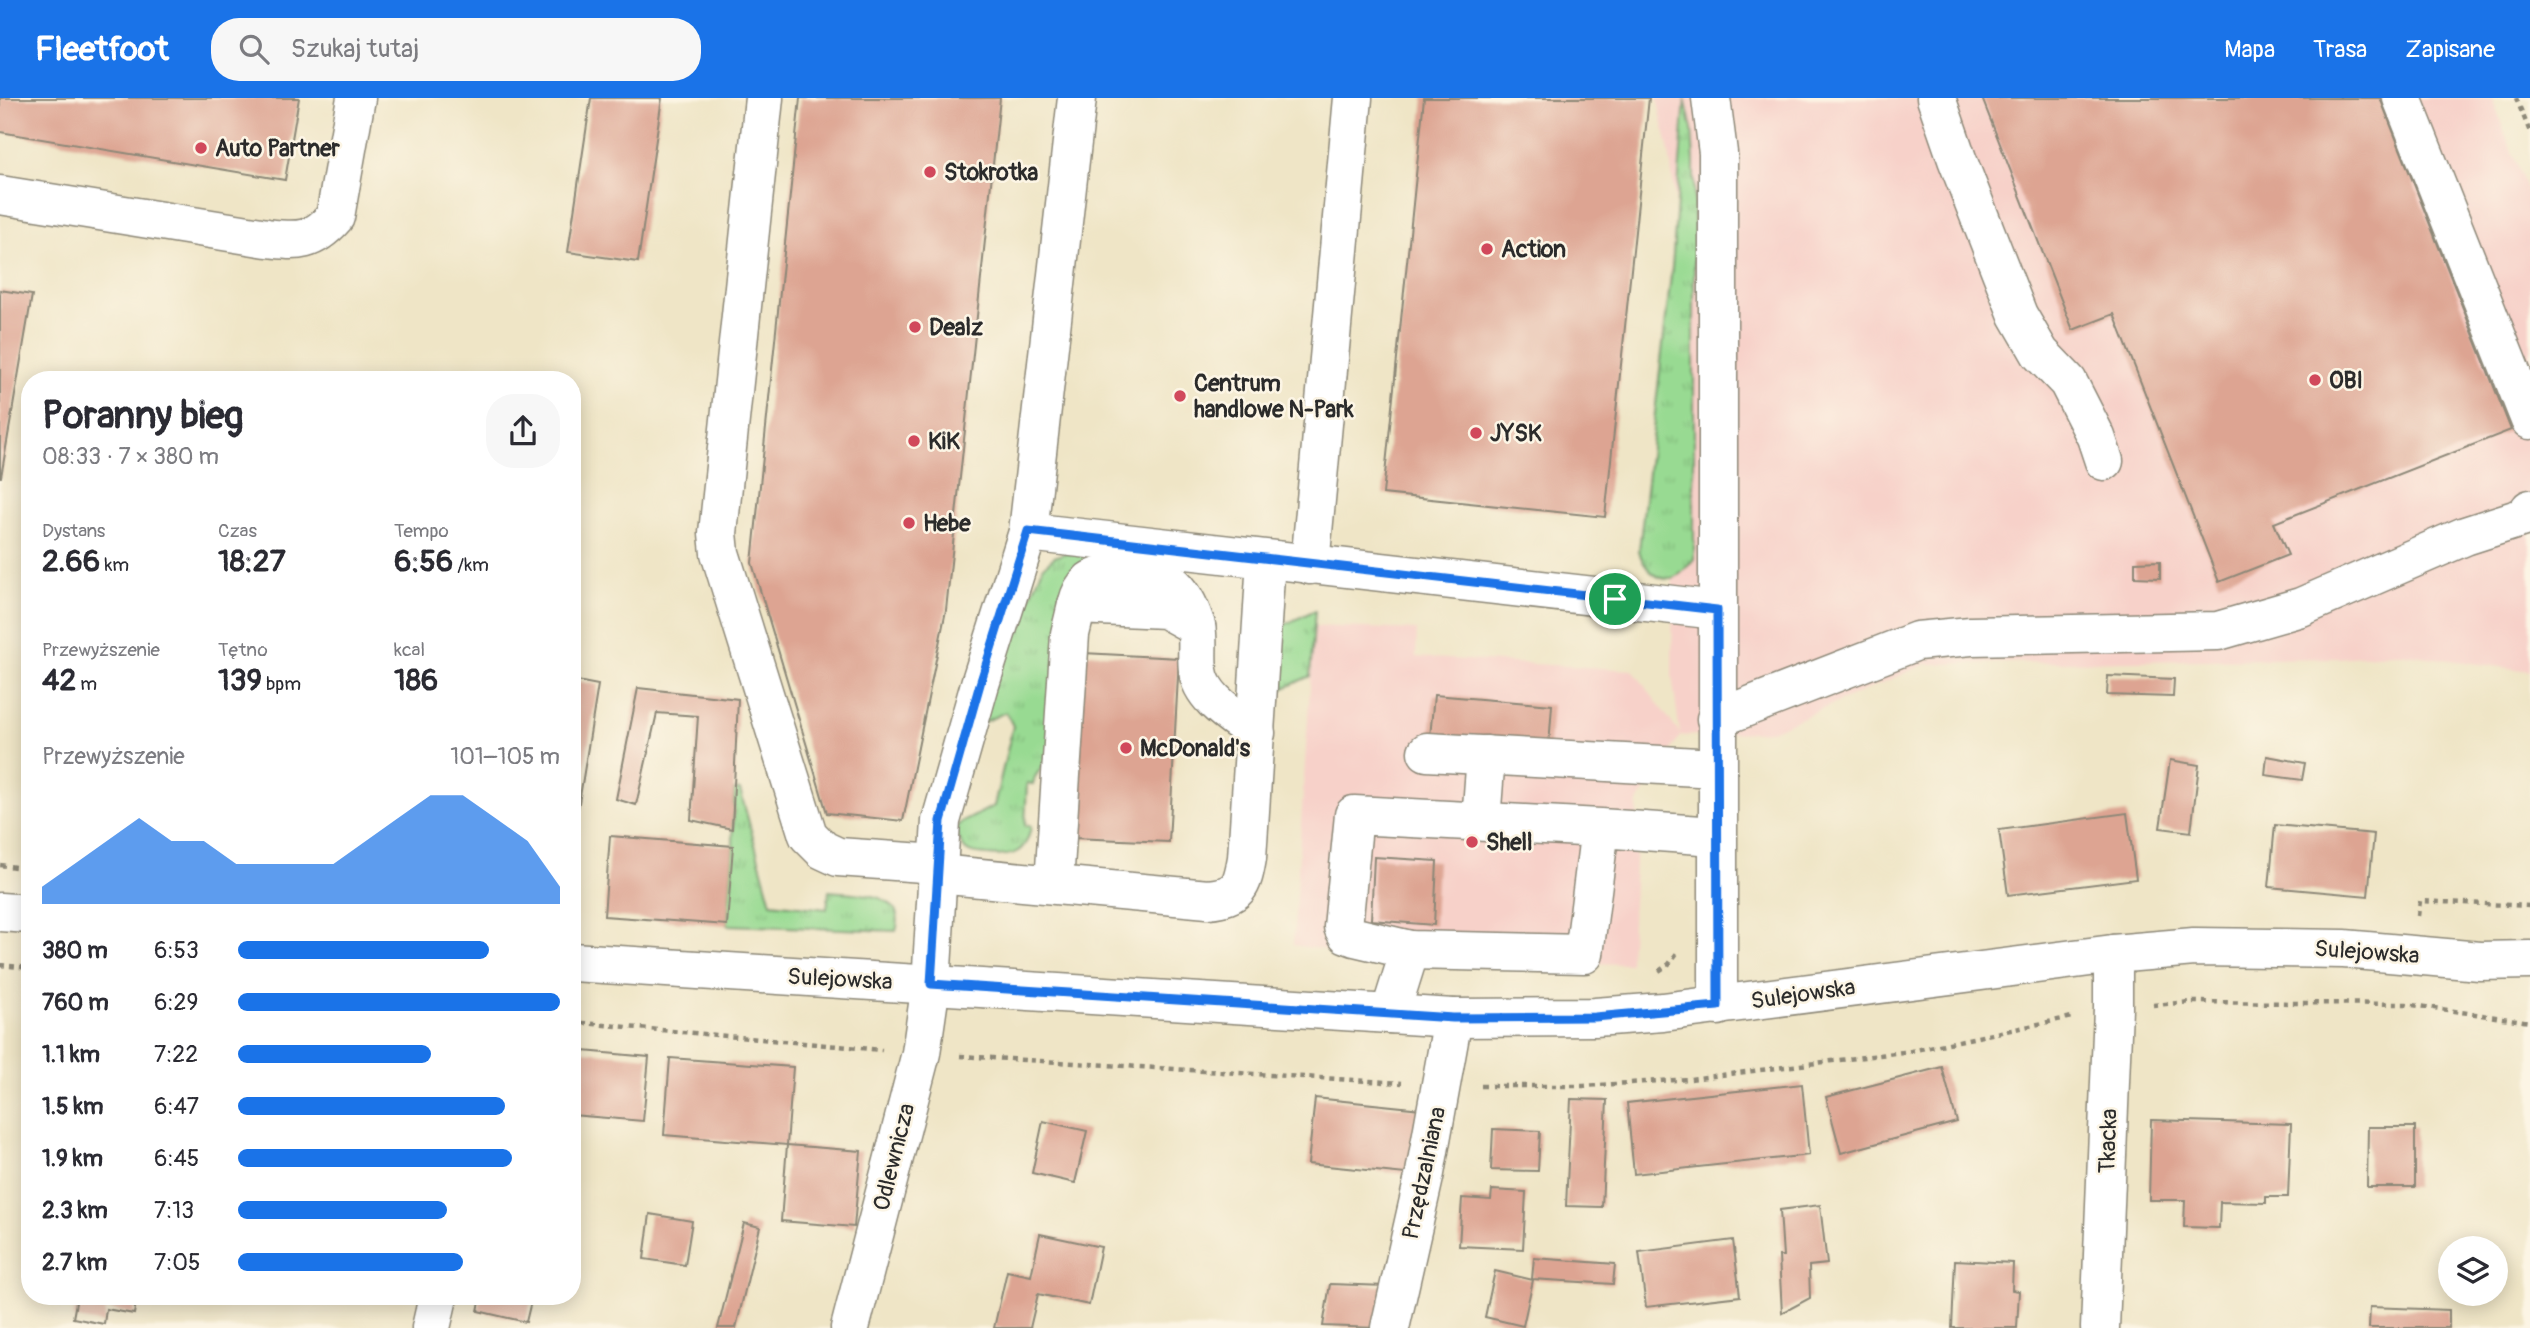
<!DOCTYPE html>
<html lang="pl">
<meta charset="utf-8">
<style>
:root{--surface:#fff;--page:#f7f7f7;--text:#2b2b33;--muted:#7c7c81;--accent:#1a73e8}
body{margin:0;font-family:Pangolin,sans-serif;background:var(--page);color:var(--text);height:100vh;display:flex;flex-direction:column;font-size:26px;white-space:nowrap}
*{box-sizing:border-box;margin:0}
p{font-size:23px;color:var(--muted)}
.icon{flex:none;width:38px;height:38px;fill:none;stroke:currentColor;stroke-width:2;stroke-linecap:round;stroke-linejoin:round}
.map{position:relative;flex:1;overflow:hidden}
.panel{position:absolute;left:21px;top:273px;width:560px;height:934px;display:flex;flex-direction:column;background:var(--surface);border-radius:28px;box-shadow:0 4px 18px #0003}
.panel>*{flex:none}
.fabs{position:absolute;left:2438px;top:1138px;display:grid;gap:14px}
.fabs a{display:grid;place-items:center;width:70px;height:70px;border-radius:50%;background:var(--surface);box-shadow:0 4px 18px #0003;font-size:35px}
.pin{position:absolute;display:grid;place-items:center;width:60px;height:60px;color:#fff;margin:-30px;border:4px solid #fff;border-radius:50%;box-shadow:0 2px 7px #0007}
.round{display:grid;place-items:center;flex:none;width:74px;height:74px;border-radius:28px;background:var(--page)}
.overview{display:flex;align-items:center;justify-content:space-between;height:119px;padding:0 21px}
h1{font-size:38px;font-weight:700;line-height:52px}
.stats{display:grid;grid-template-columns:repeat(3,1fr);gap:10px;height:119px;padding:7px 21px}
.stats div{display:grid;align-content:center}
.stats b{font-size:30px;font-weight:700}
.stats small{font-size:19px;font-weight:400}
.stats p{font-size:19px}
.chart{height:196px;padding:14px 21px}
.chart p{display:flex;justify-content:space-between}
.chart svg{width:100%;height:126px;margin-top:7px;fill:var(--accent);opacity:.7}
ul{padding:0 21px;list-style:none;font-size:23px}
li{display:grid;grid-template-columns:112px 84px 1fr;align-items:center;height:52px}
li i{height:18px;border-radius:9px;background:var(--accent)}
header{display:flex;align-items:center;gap:42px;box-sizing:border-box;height:98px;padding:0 35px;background:var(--accent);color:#fff}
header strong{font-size:33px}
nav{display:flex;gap:38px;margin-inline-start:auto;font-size:24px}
.search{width:490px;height:63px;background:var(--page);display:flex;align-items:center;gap:18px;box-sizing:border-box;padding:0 24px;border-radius:28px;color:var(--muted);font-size:26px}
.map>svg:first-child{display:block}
</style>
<header>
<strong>Fleetfoot</strong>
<div class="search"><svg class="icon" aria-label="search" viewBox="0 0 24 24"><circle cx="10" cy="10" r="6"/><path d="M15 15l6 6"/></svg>Szukaj tutaj</div>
<nav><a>Mapa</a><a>Trasa</a><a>Zapisane</a></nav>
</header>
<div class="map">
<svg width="2530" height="1230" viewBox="0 0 2530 1230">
<defs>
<pattern id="grass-tufts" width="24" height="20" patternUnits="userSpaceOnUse" patternTransform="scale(1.75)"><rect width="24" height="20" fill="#98da92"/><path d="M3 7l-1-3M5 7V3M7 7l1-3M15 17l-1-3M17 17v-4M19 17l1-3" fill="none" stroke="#83bb7e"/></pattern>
</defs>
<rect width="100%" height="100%" fill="#fcf5e5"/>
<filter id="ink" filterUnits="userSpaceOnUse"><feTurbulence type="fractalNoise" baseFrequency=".0143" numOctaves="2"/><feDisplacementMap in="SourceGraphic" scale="14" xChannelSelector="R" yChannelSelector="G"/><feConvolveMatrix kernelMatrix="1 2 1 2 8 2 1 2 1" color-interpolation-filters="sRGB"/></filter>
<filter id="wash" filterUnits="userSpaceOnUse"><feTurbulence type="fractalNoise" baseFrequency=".00686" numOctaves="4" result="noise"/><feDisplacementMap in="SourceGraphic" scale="28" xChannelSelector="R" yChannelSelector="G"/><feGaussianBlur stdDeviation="1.57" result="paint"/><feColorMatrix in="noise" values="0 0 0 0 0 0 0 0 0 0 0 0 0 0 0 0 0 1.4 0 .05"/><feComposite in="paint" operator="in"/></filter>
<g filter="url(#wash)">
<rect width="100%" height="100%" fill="#efe5c6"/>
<!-- built -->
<polygon fill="#f7d1c9" points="1657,0 2492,0 2530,102 2530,573 2399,555 2339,560 1926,566 1771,633 1680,638 1638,704 1630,866 1390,861 1293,847 1314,528 1417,532 1416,559 1633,572 1680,636 1672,578 1676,107 1669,54"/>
<!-- grass -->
<g fill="url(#grass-tufts)" stroke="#62825e" stroke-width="2">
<path d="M 1685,1 L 1692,31 L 1694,64 L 1694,461 C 1689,466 1683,475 1677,478 C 1658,488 1642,467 1639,452 L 1672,169 Z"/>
<path d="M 1065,455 L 1107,460 L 1053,652 L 1035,679 L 1033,686 L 1027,685 L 1025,728 L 1031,728 C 1027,755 1012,760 987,757 C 981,756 972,757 966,752 C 961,747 958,739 956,732 L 959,726 L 994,708 L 1013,628 L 1006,614 L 979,626 L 982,615 L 1043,469 L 1054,459 Z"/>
<polygon points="1313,513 1315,513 1310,578 1278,593 1274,593 1278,530"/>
<path d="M 734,692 L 740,692 L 771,805 L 827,811 L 829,793 C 854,796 908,793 896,833 L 727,827 L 733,748 Z"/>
</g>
<g id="blocks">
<!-- building -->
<g fill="#dda492">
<polygon points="0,0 299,0 285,82 0,34"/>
<polygon points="591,0 662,0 638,164 568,154"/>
<polygon points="800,0 1000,0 946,512 903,723 827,715 752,465"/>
<polygon points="1424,0 1649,0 1605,419 1383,396"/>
<polygon points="1982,0 2380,0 2511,332 2274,425 2288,457 2219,484 2114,216 2073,232"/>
<polygon points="0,192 32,197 1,379 0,379"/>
<polygon points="2160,463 2160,480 2135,479 2135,464"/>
<polygon points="1083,555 1179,560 1169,744 1073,740"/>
<polygon points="2108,578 2174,581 2173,599 2107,597"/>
<polygon points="572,582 598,587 574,736 572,736"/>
<polygon points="638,590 738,601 732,731 691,722 698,618 657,615 636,707 616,701"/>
<polygon points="1434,597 1552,607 1549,648 1430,639"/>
<polygon points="2267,658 2305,665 2302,682 2265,677"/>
<polygon points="2170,662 2199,667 2191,734 2160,730"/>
<polygon points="2127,715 2136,781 2008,797 1999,732"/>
<polygon points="2275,727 2374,736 2368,798 2269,789"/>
<polygon points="610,738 733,748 727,827 604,818"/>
<polygon points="1374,759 1437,763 1434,827 1371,822"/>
<polygon points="572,952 649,959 643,1023 572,1017"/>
<polygon points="670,960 793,969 787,1047 664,1037"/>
<polygon points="1942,969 1957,1024 1841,1055 1826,999"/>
<polygon points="1802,986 1809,1057 1634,1076 1627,1005"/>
<polygon points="1315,1000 1421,1011 1415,1077 1308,1066"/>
<polygon points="1571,1001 1607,1002 1602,1109 1566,1108"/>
<polygon points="2151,1022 2291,1026 2288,1099 2266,1099 2266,1105 2220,1104 2219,1130 2184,1129 2185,1102 2149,1102"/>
<polygon points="1043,1023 1087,1033 1075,1085 1032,1075"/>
<polygon points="2368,1029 2415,1029 2415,1089 2367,1089"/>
<polygon points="1493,1031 1540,1033 1538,1073 1491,1072"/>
<polygon points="787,1047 861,1053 854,1129 781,1123"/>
<polygon points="1492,1092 1526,1094 1523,1151 1459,1148 1462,1100 1491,1102"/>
<polygon points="1820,1107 1827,1166 1809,1168 1810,1200 1782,1215 1779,1158 1783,1158 1780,1112"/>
<polygon points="650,1116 692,1123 685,1167 644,1161"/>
<polygon points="744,1125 760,1129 736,1230 718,1230"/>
<polygon points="1040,1136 1101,1149 1089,1207 1038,1196 1030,1230 994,1230 1007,1173 1031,1178"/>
<polygon points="1733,1142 1740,1198 1646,1209 1639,1154"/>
<polygon points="1534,1160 1615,1166 1613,1186 1532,1181"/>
<polygon points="1955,1162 2013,1165 2012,1192 2019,1193 2017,1230 1952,1230"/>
<polygon points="1495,1173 1533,1182 1523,1228 1485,1219"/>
<polygon points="1330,1186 1386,1188 1377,1230 1323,1228"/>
<polygon points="77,1199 137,1199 134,1216 106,1211 104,1226 73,1220"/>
<polygon points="481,1199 532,1199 526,1224 478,1213"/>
<polygon points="2370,1209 2449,1212 2449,1230 2369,1230"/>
</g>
</g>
</g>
<g filter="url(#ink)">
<use href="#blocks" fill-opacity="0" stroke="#8d8878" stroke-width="2"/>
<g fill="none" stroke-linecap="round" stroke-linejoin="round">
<!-- minor casing -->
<g stroke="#8d8878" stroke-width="41">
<g id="minor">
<polyline points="764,0 718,435 720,455 808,737 823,752 838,759 938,766"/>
<polyline points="1711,0 1718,55 1718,908"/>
<polyline points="1936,0 1957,61 2018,217 2040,255 2068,284 2096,339 2104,363"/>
<polyline points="2402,0 2530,322"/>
<path d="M 0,97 L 267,140 C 299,144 313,144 335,119 L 356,0"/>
<polyline points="1028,434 1717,512"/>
<polyline points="1310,467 1353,0"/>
<path d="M 1077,507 C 1079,499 1083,489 1090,483 C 1104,473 1158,474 1171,485 C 1184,495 1191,512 1196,528"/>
<polyline points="1716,621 1917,543 1971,538 2218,533 2301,509 2465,438 2524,419 2530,411"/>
<polyline points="1427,654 1716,670"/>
<polyline points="1481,723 1486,657"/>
<polyline points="1600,730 1354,717 1343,829 1347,836 1355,839 1410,852 1584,856 1600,730 1716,738"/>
<path d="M 937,776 L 1208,801 C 1239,798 1242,789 1247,760 L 1266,462"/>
<path d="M 1054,786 L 1070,536 L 1077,507 L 1165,511 L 1196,528 C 1199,542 1196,557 1198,572 C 1201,601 1235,619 1256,635"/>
<polyline points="1390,916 1410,852"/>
<polyline points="431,1230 438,1199"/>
<polyline points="850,1230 921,955 931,886 941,723 980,586 1028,434 1077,0"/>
<polyline points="1390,1230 1425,1075 1453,920"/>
<polyline points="2100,1230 2113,910 2113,856"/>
</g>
</g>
<!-- major casing -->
<g stroke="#8d8878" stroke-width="41">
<g id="major">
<polyline points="0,814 30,816"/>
<polyline points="572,864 1453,920 1595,919 1663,914 2113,856 2194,849 2344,851 2480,863 2530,862"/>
</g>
</g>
<!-- path -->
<g stroke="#8d8878" stroke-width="4.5" stroke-dasharray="5 5" stroke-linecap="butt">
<polyline points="2516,0 2530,34"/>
<polyline points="0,767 30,771"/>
<polyline points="2418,818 2420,803 2530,808"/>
<polyline points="0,867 30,870"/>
<polyline points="1659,873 1669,866 1677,855"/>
<polyline points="2153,907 2192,904 2406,906 2530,924"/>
<polyline points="572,924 882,952"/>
<polyline points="960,958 1402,985"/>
<polyline points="1481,988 1584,988 1690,981 1911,953 2072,919"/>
</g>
<!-- minor -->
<use href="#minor" stroke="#fff" stroke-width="38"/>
<!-- major -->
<use href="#major" stroke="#fff" stroke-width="38"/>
</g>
</g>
<g fill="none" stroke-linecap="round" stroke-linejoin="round" filter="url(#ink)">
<!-- route casing -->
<g stroke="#fff" stroke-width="14">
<polygon id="route" points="1028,433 1717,512 1718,908 1595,919 1453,920 931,886 941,723 980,586"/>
</g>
<!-- route -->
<use href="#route" stroke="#1a73e8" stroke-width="9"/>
</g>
<!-- markers -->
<g fill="#d1495b" stroke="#fcf5e5" stroke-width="2.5">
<circle cx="201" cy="50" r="7"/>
<circle cx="930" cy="74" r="7"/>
<circle cx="1487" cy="151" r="7"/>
<circle cx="915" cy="229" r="7"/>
<circle cx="2315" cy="282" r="7"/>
<circle cx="1180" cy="298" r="7"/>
<circle cx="1476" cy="335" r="7"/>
<circle cx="914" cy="343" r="7"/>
<circle cx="909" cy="425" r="7"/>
<circle cx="1126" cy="650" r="7"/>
<circle cx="1472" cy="744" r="7"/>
</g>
<g text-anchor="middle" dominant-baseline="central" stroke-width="5" stroke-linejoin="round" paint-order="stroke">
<!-- poi labels -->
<g font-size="23" font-weight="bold" fill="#2b2b2b" stroke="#fcf5e5" text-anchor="start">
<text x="215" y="50">Auto Partner</text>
<text x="944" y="74">Stokrotka</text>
<text x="1501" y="151">Action</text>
<text x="929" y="229">Dealz</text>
<text x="2329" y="282">OBI</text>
<text x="1194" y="285">Centrum<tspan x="1194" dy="26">handlowe N-Park</tspan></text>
<text x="1490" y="335">JYSK</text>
<text x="928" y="343">KiK</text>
<text x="923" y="425">Hebe</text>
<text x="1140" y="650">McDonald's</text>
<text x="1486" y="744">Shell</text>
</g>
<!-- street labels -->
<g font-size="23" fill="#2b2b2b" stroke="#fcf5e5">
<text transform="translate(2367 854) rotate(4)">Sulejowska</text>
<text transform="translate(840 881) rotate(3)">Sulejowska</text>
<text transform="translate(1803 896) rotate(-8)">Sulejowska</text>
<text transform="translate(2108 1043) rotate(-88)">Tkacka</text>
<text transform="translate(894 1059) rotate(-76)">Odlewnicza</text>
<text transform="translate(1424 1075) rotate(-78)">Przędzalniana</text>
</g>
</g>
</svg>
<div class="fabs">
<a><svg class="icon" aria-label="layers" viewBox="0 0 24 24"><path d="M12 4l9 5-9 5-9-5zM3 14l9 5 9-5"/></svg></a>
</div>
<div class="pin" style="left:1615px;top:501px;background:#1e9e55"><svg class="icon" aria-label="arrive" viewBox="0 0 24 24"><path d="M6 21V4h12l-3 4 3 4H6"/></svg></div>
<section class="panel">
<div class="overview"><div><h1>Poranny bieg</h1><p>08:33 · 7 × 380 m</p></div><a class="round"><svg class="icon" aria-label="share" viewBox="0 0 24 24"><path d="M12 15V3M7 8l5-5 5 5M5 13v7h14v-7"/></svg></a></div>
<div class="stats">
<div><p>Dystans</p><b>2.66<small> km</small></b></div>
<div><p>Czas</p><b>18:27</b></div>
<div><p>Tempo</p><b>6:56<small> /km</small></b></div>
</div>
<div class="stats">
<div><p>Przewyższenie</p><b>42<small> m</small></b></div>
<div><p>Tętno</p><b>139<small> bpm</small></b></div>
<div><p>kcal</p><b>186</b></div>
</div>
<div class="chart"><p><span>Przewyższenie</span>101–105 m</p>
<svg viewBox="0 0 160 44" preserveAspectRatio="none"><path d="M0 44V38L10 30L20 22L30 14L40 22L50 22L60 30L70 30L80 30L90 30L100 22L110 14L120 6L130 6L140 14L150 22L160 38V44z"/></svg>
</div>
<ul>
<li><b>380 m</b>6:53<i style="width:78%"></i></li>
<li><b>760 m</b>6:29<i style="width:100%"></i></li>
<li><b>1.1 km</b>7:22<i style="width:60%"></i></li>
<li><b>1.5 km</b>6:47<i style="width:83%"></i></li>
<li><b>1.9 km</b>6:45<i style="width:85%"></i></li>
<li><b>2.3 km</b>7:13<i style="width:65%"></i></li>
<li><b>2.7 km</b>7:05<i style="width:70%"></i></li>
</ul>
</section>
</div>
